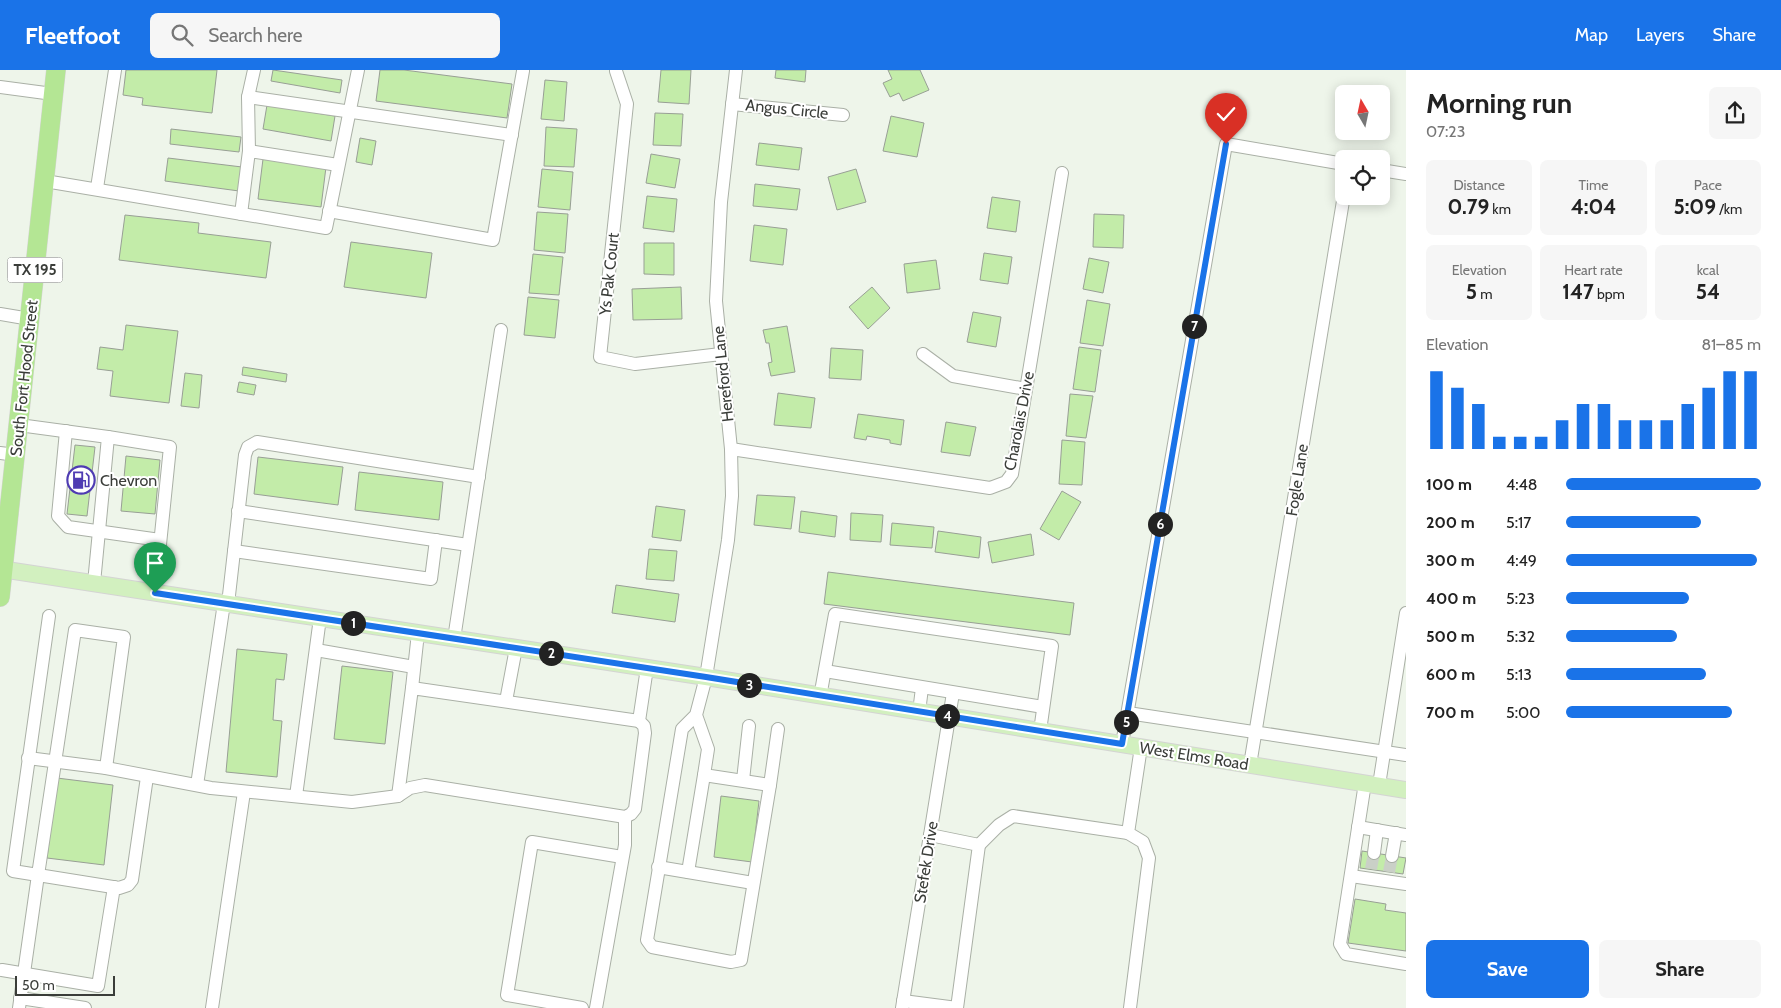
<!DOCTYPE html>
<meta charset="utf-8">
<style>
:root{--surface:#fff;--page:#f6f6f6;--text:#222;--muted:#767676;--accent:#1a73e8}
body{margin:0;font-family:Cabin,sans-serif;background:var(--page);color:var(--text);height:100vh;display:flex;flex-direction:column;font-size:19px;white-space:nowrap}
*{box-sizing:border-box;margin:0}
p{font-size:16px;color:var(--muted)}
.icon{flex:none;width:28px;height:28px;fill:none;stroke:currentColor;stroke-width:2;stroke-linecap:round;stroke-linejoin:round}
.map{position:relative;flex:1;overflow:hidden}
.drawer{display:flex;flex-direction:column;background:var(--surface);width:375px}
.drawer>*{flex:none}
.needle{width:32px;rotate:351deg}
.buttons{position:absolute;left:1335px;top:15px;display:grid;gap:10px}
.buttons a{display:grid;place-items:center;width:55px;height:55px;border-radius:8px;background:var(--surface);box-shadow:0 2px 12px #0003;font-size:25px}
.scale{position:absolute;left:15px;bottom:12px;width:100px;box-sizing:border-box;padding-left:5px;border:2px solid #3a3d39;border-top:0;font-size:14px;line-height:18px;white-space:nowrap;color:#3a3d39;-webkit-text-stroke:4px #fff;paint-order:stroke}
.pin{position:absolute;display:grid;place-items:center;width:42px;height:42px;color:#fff;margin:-51px -21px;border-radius:50% 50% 50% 0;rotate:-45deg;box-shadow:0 0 5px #0007}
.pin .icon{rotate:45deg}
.km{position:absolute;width:25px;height:25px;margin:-12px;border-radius:50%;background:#222;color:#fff;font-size:14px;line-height:25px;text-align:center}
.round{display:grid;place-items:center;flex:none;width:52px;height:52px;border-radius:8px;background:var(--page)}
.summary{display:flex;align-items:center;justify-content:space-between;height:85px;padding:0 20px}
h1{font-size:28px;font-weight:700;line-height:38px}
.metrics{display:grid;grid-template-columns:repeat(3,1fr);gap:8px;height:85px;padding:5px 20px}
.metrics div{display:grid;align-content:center;border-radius:8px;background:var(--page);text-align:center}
.metrics b{font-size:21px;font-weight:700}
.metrics small{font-size:14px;font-weight:400}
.metrics p{font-size:14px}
.chart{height:140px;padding:10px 20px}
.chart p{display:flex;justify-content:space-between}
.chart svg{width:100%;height:90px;margin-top:5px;stroke:var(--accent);stroke-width:6}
.button{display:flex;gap:10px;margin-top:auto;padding:10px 20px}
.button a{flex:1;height:58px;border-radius:8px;background:var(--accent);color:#fff;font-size:20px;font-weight:700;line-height:58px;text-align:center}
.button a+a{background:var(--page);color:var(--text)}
ul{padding:0 20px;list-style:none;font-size:16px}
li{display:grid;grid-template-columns:80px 60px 1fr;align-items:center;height:38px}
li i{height:12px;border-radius:6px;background:var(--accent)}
header{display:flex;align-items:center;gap:30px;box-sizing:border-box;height:70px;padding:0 25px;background:var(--accent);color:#fff}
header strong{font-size:24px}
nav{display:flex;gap:28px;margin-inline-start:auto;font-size:18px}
.search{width:350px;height:45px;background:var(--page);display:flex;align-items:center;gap:12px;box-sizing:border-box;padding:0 18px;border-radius:8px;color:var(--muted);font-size:19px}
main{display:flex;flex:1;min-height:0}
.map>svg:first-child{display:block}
</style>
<header>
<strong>Fleetfoot</strong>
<div class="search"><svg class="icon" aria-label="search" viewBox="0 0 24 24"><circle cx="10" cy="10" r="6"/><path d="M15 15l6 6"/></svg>Search here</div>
<nav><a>Map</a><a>Layers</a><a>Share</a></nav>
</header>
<main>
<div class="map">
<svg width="1406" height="938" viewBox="0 0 1406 938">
<rect width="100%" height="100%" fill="#eef5ea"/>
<!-- building -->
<g fill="#c3eca9" stroke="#989f95">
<polygon points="126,0 217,0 212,43 142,35 143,28 123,25"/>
<polygon points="273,0 342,10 340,23 271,11"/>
<polygon points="380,0 404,0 512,14 507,48 376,31"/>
<polygon points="661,0 691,0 689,34 658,32"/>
<polygon points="776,0 806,0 805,12 775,8"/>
<polygon points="888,0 920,0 929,20 903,31 899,23 890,27 883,13 892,9"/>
<polygon points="545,10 567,12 564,51 541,49"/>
<polygon points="267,35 335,46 331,71 263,59"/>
<polygon points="655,43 683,44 681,76 653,75"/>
<polygon points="891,46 924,53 917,87 883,81"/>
<polygon points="546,57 577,59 574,97 544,96"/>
<polygon points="171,59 241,67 239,82 170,74"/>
<polygon points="360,68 376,71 372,95 356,92"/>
<polygon points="759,73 802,78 799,100 756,95"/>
<polygon points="651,84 680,89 675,118 646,113"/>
<polygon points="168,88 242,97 239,121 165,111"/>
<polygon points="263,89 326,97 321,137 258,129"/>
<polygon points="542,99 573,102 570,140 538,137"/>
<polygon points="856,99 866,132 837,140 828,107"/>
<polygon points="755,114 800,119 797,140 753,136"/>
<polygon points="647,126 677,129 674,162 643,158"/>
<polygon points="992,127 1020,131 1016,162 987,158"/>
<polygon points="537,142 568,144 565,183 534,180"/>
<polygon points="1094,144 1124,145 1123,178 1093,177"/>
<polygon points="125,145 199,153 198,163 271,172 266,208 119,190"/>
<polygon points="754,155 787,159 783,195 750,191"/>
<polygon points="351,172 432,183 426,228 344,217"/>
<polygon points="644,173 674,173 674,205 644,204"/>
<polygon points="984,183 1012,187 1008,214 980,210"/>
<polygon points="533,184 563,187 559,225 529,223"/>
<polygon points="1089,188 1109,192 1103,223 1083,219"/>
<polygon points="936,190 940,219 907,223 904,194"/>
<polygon points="681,217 682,249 633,250 632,219"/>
<polygon points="872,217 890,238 868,259 849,237"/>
<polygon points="528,227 559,230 555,268 524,265"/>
<polygon points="1087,230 1110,234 1103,276 1080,273"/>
<polygon points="973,242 1001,247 996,277 967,272"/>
<polygon points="126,255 178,261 169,333 110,326 113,301 97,299 100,277 123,280"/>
<polygon points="787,256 795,302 771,306 768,293 772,292 769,273 766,273 763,260"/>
<polygon points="1079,277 1101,280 1095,322 1073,319"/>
<polygon points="831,278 863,280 861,310 829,308"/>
<polygon points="243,297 287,304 286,312 242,305"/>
<polygon points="185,303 202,305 199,338 181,336"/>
<polygon points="239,312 256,315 254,325 237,322"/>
<polygon points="778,323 815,328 811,358 774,355"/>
<polygon points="1070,324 1093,326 1086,368 1066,366"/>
<polygon points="858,344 904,350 901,375 890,373 890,370 867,366 866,370 854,368"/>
<polygon points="946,352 976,357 970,386 941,382"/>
<polygon points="1062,370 1085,372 1082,415 1059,414"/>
<polygon points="75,375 95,377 87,446 67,444"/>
<polygon points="126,386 160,390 155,444 121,441"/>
<polygon points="258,387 343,397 338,435 254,424"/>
<polygon points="359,402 443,412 439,450 355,440"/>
<polygon points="1062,421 1081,432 1059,470 1040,459"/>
<polygon points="757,425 795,427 791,459 754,455"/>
<polygon points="656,436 685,440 681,471 652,467"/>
<polygon points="801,441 837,446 835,467 799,462"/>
<polygon points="851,443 883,445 881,472 850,470"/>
<polygon points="892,453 934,457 932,478 890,475"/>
<polygon points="938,461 981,467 979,488 935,482"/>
<polygon points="1031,464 1034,485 992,493 988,472"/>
<polygon points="649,479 677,481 674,511 646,509"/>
<polygon points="828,502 1074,533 1070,565 824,534"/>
<polygon points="616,515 679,524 675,552 612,543"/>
<polygon points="237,579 287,584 284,610 276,609 273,650 282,651 277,707 226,702"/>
<polygon points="342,596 393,602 385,674 334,669"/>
<polygon points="57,708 113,715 104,795 47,788"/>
<polygon points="721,726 759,731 752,792 714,787"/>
<polygon points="1362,781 1406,788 1403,804 1360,798"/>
<polygon points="1355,829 1386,834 1385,840 1406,843 1406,881 1348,873"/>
</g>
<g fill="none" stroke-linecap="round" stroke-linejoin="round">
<!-- minor-tunnel -->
<g stroke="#cad0c7" stroke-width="12" stroke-dasharray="12 6" stroke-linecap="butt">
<polyline points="1371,799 1374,783"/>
<polyline points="1389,802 1392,786"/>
</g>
<!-- minor casing -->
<g stroke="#aab0a6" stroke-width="14">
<g id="minor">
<polyline points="616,1 627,34 600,287 635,294 721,284"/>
<polyline points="0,17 53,24"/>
<polyline points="248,27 512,65"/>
<polyline points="732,34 843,45"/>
<polyline points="249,81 338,95"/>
<polyline points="1381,100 1406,104"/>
<polyline points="45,111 326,158 358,0"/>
<polyline points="97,118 115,0"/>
<polyline points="329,141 493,170 523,1"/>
<polyline points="241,144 249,81 248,27 254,0"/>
<polyline points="0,244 30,249"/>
<polyline points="923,284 953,306 1026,319"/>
<polyline points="19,355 108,367 94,513"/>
<polyline points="66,361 58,446 68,457 160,470"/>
<polyline points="108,367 170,377 155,523"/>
<polyline points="731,379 990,418 1006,412 1012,404 1062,103"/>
<polyline points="0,383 16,385"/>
<polyline points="238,441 468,475"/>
<polyline points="234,481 431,509 436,470"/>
<polyline points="228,534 245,385 248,377 257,372 479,407"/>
<polyline points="49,546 13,801 38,805 75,560 124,567 106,698"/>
<polyline points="454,569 501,260"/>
<polyline points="316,580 414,597"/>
<polyline points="825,601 1043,637"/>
<polyline points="412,618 418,563"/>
<polyline points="820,627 835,544 1052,576 1040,661"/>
<polyline points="506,631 516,578"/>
<polyline points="919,642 922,618"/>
<polyline points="1128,643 1406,685"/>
<polyline points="696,645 708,679 704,705 770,715 741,890 731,892 652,877 647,870 682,659 696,645 706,607 728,470 732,426 731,379 716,231 721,132 736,0"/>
<polyline points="1122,674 1226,74 1344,94"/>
<polyline points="28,688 106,698 211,718 352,732 398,726 410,718 425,715 625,747 631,744 635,739 645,663 644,656 639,651 647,598"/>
<polyline points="1250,695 1344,125"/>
<polyline points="743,710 749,656"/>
<polyline points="1365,713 1340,874 1346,884 1406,894"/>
<polyline points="197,715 224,533"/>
<polyline points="770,715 778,659"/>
<polyline points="1379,715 1406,543"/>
<polyline points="296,726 320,548"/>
<polyline points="398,726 412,618 639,651"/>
<polyline points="1358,757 1406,765"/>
<polyline points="930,765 979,775 957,938"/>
<polyline points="979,775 999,755 1013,746 1128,763"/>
<polyline points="1374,783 1377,760"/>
<polyline points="1392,786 1396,763"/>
<polyline points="658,797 753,813"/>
<polyline points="688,802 704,705"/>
<polyline points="1351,806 1406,814"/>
<polyline points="2,900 98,916 114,817"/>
<polyline points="20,928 85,938"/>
<polyline points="903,931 957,938"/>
<polyline points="19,938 38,805 119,818 128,815 132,810 147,707"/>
<polyline points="212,938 244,722"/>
<polyline points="582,938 507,925 532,772 622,787"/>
<polyline points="596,938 625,775 625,747"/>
<polyline points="902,938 953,623"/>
<polyline points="1130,938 1149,788 1143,772 1128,763 1141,677"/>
</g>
</g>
<!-- major casing -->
<g stroke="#d4d4d3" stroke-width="18">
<polyline id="major" points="0,499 706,607 1406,720"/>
</g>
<!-- highway casing -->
<g stroke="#d4d4d3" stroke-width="20">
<polyline id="highway" points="0,527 56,0"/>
</g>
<!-- minor -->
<use href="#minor" stroke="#fff" stroke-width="12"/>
<!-- major -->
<use href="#major" stroke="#d2f0bf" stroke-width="16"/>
<!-- highway -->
<use href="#highway" stroke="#b4e694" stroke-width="19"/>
</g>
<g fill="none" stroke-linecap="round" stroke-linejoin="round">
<!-- route casing -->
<g stroke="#fff" stroke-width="10">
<polyline id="route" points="155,523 706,607 1122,674 1226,74"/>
</g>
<!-- route -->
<use href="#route" stroke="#1a73e8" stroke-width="6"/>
</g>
<!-- icons -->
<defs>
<g id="fuel-ring" transform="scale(1.4375)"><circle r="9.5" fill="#fff" stroke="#4f3cb3" stroke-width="1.5"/><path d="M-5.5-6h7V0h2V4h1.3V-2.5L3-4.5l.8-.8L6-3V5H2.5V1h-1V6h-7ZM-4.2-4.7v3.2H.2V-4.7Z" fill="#4f3cb3"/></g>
</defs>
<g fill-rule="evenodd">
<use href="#fuel-ring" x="81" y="410"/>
</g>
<g text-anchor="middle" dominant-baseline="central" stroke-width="4" stroke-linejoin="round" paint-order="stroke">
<!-- shield labels -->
<rect fill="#fff" stroke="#757774" stroke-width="1" x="7.5" y="187.5" width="55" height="25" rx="4"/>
<g font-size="15" font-weight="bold" fill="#3a3d39">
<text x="35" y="200">TX 195</text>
</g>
<!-- street labels -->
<g font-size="16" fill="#3a3d39" stroke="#fff">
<text transform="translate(787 39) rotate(6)">Angus Circle</text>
<text transform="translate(609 204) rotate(-84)">Ys Pak Court</text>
<text transform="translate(723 304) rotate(-96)">Hereford Lane</text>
<text transform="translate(24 308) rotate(-84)">South Fort Hood Street</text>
<text transform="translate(1019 351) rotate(-79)">Charolais Drive</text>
<text transform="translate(1297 410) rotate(-81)">Fogle Lane</text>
<text transform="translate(1194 686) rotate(9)">West Elms Road</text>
<text transform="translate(926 792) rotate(-81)">Stefek Drive</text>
</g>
<!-- poi labels -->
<g font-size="16" fill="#3a3d39" stroke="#fff" text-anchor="start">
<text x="100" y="410">Chevron</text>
</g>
</g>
</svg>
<div class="buttons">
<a><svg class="needle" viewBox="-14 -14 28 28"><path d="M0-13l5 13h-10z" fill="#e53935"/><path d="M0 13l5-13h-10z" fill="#767676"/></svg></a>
<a><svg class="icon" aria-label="locate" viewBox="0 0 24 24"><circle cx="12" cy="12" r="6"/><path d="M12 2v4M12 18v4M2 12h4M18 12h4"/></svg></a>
</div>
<div class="scale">50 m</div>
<div class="pin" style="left:155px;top:523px;background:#1e9e55"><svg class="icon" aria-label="arrive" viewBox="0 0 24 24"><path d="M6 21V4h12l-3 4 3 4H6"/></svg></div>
<div class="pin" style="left:1226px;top:74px;background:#d93025"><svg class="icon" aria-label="check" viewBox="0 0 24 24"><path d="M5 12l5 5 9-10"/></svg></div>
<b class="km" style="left:353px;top:553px">1</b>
<b class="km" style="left:551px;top:583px">2</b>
<b class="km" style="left:749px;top:615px">3</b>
<b class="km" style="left:947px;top:646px">4</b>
<b class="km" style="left:1126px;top:652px">5</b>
<b class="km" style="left:1160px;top:454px">6</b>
<b class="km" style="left:1194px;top:256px">7</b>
</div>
<section class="drawer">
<div class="summary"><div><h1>Morning run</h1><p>07:23</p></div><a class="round"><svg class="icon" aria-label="share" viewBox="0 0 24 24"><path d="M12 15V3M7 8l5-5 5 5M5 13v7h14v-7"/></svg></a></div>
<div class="metrics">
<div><p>Distance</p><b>0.79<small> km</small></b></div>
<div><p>Time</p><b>4:04</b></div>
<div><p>Pace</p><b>5:09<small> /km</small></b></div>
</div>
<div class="metrics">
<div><p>Elevation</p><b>5<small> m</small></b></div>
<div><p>Heart rate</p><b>147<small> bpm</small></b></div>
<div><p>kcal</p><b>54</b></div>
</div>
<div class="chart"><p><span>Elevation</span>81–85 m</p>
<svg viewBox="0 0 160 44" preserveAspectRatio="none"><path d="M5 44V6M15 44V14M25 44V22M35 44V38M45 44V38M55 44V38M65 44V30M75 44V22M85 44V22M95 44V30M105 44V30M115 44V30M125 44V22M135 44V14M145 44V6M155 44V6"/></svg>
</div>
<ul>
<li><b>100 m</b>4:48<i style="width:100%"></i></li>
<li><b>200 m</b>5:17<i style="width:69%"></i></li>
<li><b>300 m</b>4:49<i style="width:98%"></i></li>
<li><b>400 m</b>5:23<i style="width:63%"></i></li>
<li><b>500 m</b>5:32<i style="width:57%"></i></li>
<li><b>600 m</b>5:13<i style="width:72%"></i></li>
<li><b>700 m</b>5:00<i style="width:85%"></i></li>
</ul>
<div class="button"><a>Save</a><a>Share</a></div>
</section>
</main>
